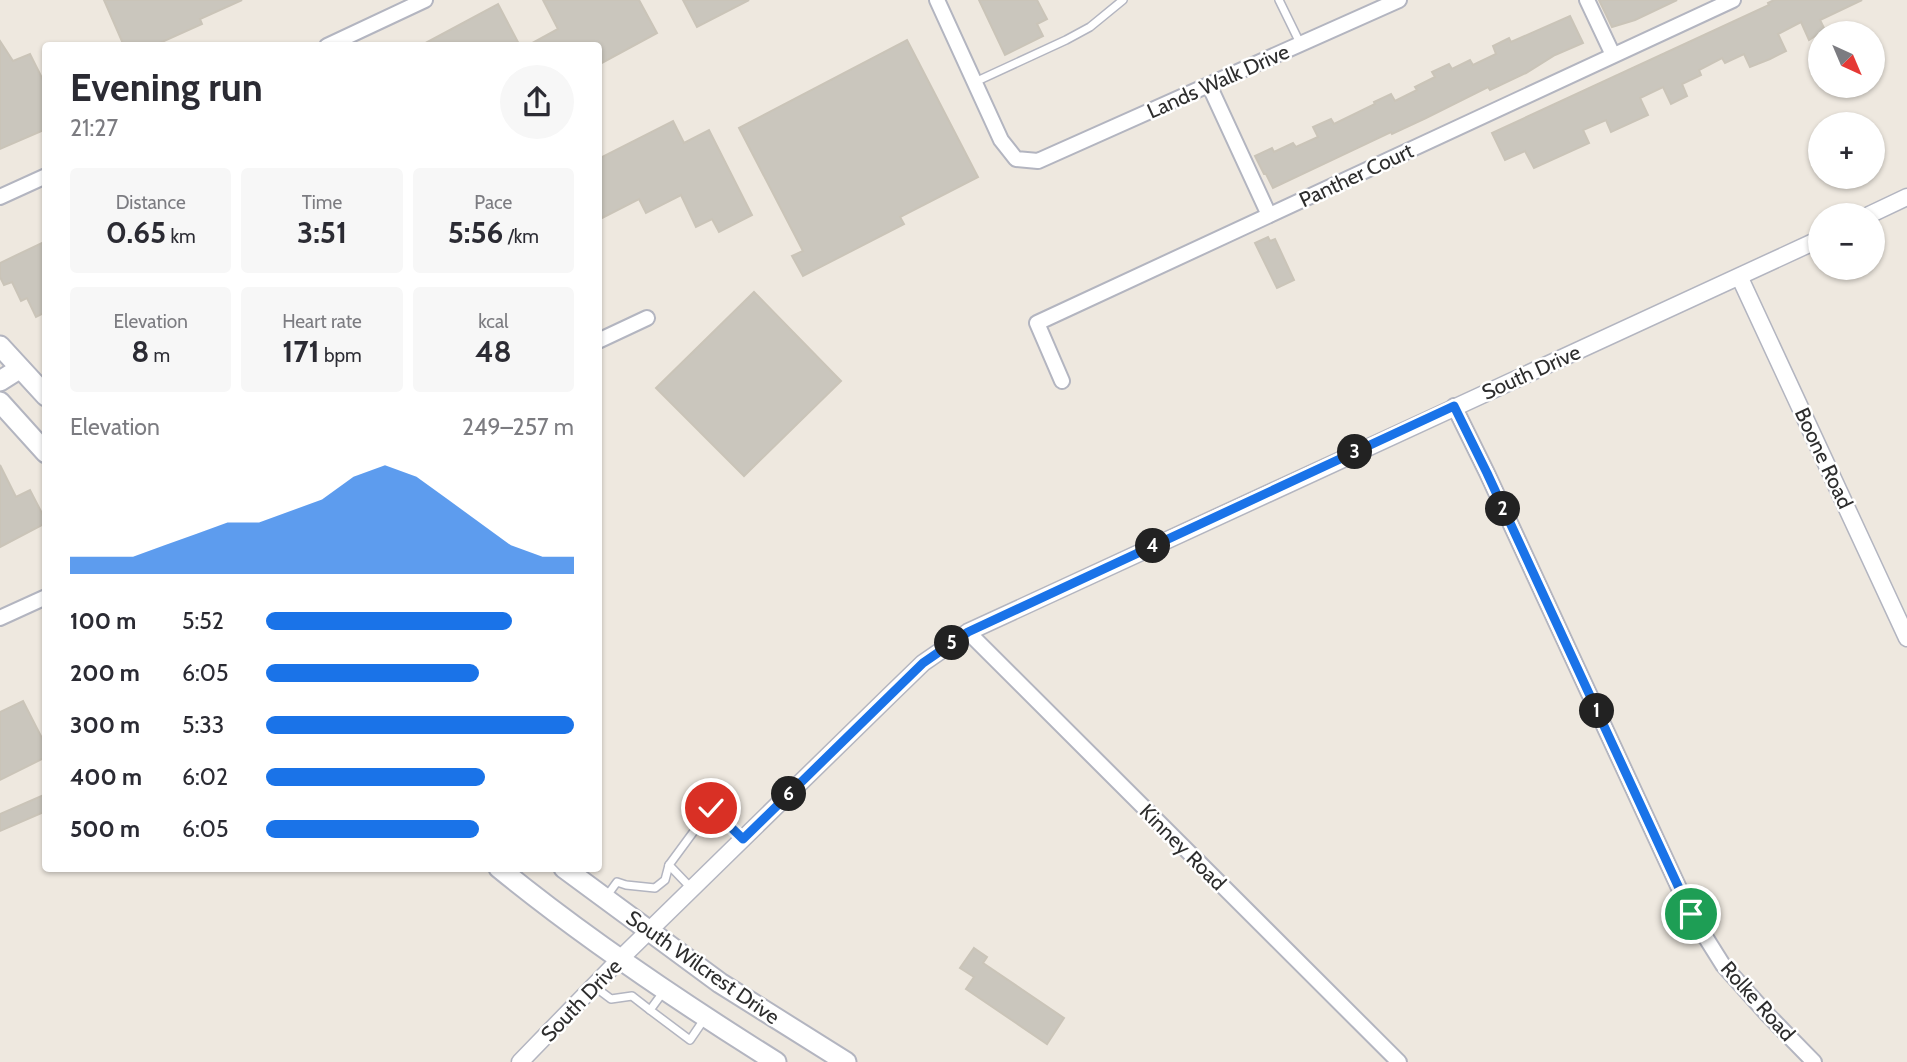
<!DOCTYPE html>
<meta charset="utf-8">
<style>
:root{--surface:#fff;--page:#f7f7f7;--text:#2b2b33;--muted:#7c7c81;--accent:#1a73e8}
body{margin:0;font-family:Cabin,sans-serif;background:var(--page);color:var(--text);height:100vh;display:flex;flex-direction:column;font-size:26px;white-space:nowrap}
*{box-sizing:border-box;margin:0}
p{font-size:23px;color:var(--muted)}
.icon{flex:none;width:38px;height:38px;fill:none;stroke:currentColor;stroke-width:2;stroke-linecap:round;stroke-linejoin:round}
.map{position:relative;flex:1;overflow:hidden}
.panel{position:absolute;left:42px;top:42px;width:560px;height:830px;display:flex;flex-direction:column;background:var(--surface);border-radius:7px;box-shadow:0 2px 5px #0004}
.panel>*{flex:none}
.needle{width:46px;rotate:136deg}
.buttons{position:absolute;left:1808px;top:21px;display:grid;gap:14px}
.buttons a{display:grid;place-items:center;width:77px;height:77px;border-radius:50%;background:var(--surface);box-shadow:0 2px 5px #0004;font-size:35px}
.pin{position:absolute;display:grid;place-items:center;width:60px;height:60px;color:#fff;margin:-30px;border:4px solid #fff;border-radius:50%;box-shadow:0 2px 7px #0007}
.km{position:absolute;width:35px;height:35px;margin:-18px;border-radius:50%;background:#222;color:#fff;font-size:19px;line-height:35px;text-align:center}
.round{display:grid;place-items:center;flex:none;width:74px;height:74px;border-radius:37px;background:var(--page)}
.summary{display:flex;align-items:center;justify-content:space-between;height:119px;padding:0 28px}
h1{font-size:38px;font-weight:800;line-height:52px}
.figures{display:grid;grid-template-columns:repeat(3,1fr);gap:10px;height:119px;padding:7px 28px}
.figures div{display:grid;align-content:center;border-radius:7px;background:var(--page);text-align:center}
.figures b{font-size:30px;font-weight:800}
.figures small{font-size:19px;font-weight:400}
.figures p{font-size:19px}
.chart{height:196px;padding:14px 28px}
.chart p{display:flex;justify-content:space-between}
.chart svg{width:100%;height:126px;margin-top:7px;fill:var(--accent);opacity:.7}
ul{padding:0 28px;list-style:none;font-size:23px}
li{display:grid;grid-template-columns:112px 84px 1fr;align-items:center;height:52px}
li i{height:18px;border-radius:9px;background:var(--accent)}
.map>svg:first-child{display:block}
</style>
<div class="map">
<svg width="1907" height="1062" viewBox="0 0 1907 1062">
<rect width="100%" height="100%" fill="#eee8df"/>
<!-- building -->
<g fill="#cac6bd" stroke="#cac4b8" stroke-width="2">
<polygon points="104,0 242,0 200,19 202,24 153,46 124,46"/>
<polygon points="543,0 639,0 657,33 598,65 598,46 527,46 558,29"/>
<polygon points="683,0 749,0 697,27"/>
<polygon points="979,0 1037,0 1047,19 1037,24 1043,36 1005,55"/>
<polygon points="1599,0 1677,0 1635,20 1612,27"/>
<polygon points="1774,0 1862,0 1820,20 1826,32 1820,33 1809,40 1801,22 1778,34 1786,51 1770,59 1750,67 1744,54 1725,63 1722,58 1699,70 1701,75 1682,84 1687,96 1671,104 1663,87 1640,98 1648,115 1611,132 1606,120 1583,130 1589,143 1534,168 1525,151 1505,160 1492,133 1769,5 1768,3"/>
<polygon points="498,4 520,46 420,46"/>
<polygon points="1570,16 1583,43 1555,55 1526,73 1490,90 1488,87 1426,118 1392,134 1391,132 1273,188 1266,174 1264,174 1255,156 1272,148 1274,152 1293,143 1296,147 1318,137 1313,127 1331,119 1334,124 1375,104 1374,102 1391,94 1395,101 1417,90 1415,87 1435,77 1432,72 1449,64 1452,69 1470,60 1473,65 1496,54 1493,46 1509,38 1511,42"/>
<polygon points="907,40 978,177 900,217 904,224 803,276 792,256 803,251 739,128"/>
<polygon points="0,41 13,61 30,54 46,86 46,129 0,149"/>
<polygon points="673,121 684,143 709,130 752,215 719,232 712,219 696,227 681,195 646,213 639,199 598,220 598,159"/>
<polygon points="1268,237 1270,241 1275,239 1294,280 1277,288 1255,243"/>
<polygon points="46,241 46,312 36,317 27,298 21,301 12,282 4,285 0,277 0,263"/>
<polygon points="754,292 841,381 744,476 656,388"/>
<polygon points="0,465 16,497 30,490 46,521 46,523 0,547"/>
<polygon points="23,701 46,746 46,757 0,780 0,712"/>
<polygon points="46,794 46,811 0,831 0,814"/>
<polygon points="974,948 987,957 983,963 1064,1018 1047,1044 966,989 974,977 960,968"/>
</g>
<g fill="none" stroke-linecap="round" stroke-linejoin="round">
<!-- service casing -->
<g stroke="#b3b5c0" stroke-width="10">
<g id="service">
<polyline points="1279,0 1300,43"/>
<polyline points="975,82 1066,40 1090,27 1123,0"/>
<polyline points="692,889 669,865 711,808 743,839"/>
<polyline points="606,897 617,882 626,885 655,888 665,880 669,865"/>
<polyline points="595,987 611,999 632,996 650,1010"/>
<polyline points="664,991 650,1010 690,1040 705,1018"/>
</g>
</g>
<!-- minor casing -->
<g stroke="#b3b5c0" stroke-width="18">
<g id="minor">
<polyline points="937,0 1001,140 1016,159 1038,161 1399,0"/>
<polyline points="1587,0 1613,55"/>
<polyline points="327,46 425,0"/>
<polyline points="1209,85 1269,215"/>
<polyline points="0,197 46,176"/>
<polyline points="598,341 647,318"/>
<polyline points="1062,381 1037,323 1733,0"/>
<polyline points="1454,406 1487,473 1691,914 1723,965 1767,1014 1814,1062"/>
<polyline points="0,618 46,597"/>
<polyline points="968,632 1399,1062"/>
</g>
</g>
<!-- tertiary casing -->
<g stroke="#b3b5c0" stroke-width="19">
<g id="tertiary">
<polyline points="1869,215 1907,197"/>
<polyline points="1740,278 1907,638"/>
<polyline points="520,1062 620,959 890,695 923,663 968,632 1820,239"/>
</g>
</g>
<!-- secondary casing -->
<g stroke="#b3b5c0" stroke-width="23">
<g id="secondary">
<polyline points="0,346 46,396"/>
<polyline points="0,381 19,369"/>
<polyline points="0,402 46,453"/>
<path d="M 499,868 C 586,939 680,1002 776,1062"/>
<polyline points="564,868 720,983 846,1062"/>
</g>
</g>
<!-- service -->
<use href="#service" stroke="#fff" stroke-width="7"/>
<!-- minor -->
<use href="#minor" stroke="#fff" stroke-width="14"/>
<!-- tertiary -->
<use href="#tertiary" stroke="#fff" stroke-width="16"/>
<!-- secondary -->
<use href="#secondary" stroke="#fff" stroke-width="19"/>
</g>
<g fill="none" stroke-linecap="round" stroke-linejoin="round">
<!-- route casing -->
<g stroke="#fff" stroke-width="14">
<polyline id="route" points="711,808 743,839 923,663 968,632 1454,406 1487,473 1691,914"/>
</g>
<!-- route -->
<use href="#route" stroke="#1a73e8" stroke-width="9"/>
</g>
<g text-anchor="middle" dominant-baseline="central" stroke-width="5" stroke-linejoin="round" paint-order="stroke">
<!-- street labels -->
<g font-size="21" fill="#2d2d2d" stroke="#fff">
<text transform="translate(1218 81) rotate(-24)">Lands Walk Drive</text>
<text transform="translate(1356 175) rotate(-25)">Panther Court</text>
<text transform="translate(1531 372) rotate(-24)">South Drive</text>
<text transform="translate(1824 458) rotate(65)">Boone Road</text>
<text transform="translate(1183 847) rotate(45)">Kinney Road</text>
<text transform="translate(703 967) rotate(35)">South Wilcrest Drive</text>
<text transform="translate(581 1000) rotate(-46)">South Drive</text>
<text transform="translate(1758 1001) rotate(48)">Rolke Road</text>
</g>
</g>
</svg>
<div class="buttons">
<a><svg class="needle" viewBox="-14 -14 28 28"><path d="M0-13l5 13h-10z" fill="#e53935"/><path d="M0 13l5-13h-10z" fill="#7c7c81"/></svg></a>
<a>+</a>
<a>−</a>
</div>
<div class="pin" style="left:1691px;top:914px;background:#1e9e55"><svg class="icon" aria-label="arrive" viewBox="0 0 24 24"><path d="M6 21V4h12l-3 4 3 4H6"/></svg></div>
<div class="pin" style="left:711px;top:808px;background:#d93025"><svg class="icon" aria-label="check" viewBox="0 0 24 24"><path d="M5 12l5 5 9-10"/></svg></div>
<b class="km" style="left:1597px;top:711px">1</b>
<b class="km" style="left:1503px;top:509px">2</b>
<b class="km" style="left:1355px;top:452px">3</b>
<b class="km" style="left:1153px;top:546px">4</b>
<b class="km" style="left:952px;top:643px">5</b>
<b class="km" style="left:789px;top:794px">6</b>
<section class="panel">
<div class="summary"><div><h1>Evening run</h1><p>21:27</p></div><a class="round"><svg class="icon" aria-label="share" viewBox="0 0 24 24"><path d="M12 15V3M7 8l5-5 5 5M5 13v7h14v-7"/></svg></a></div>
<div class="figures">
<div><p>Distance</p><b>0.65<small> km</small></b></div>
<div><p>Time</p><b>3:51</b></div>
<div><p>Pace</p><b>5:56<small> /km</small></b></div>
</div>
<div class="figures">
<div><p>Elevation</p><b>8<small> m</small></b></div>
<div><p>Heart rate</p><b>171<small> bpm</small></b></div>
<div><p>kcal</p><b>48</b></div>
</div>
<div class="chart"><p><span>Elevation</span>249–257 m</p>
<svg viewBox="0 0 160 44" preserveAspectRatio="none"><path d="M0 44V38L10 38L20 38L30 34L40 30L50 26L60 26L70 22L80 18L90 10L100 6L110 10L120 18L130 26L140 34L150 38L160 38V44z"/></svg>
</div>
<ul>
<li><b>100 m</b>5:52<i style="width:80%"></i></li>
<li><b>200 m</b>6:05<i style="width:69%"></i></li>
<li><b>300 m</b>5:33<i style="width:100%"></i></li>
<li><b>400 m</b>6:02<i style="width:71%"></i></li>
<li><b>500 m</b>6:05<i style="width:69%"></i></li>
</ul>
</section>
</div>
